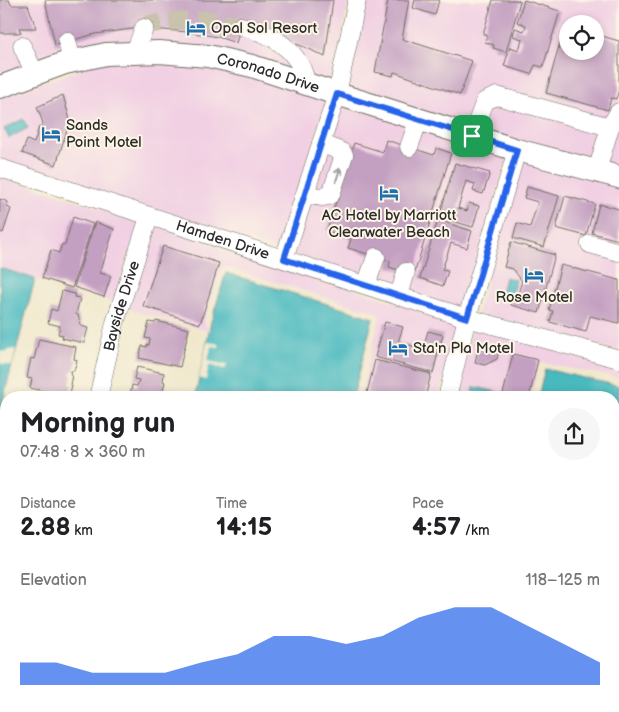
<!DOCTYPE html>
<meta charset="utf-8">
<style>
:root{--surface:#fff;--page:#f6f6f6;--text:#202124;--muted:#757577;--accent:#2563eb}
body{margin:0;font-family:"Balsamiq Sans",sans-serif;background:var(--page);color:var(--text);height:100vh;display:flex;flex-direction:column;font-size:19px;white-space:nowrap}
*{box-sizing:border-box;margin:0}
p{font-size:16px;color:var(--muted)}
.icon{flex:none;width:28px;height:28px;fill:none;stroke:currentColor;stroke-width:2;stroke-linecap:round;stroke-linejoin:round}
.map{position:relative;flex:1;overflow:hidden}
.panel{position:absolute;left:0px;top:391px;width:620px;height:321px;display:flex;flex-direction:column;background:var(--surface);border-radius:20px 20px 0 0;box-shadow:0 2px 8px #0003}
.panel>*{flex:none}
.controls{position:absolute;left:559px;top:15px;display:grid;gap:10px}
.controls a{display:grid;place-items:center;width:45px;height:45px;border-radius:50%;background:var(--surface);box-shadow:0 2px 8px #0003;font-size:25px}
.pin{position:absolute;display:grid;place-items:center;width:42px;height:42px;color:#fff;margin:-21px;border-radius:10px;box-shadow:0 2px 8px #0006}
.round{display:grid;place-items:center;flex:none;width:52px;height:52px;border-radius:26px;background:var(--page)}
.overview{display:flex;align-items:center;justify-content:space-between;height:85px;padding:0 20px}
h1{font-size:28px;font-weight:700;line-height:38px}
.stats{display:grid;grid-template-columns:repeat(3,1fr);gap:8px;height:85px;padding:5px 20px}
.stats div{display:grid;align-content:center}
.stats b{font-size:25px;font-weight:700}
.stats small{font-size:14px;font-weight:400}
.stats p{font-size:14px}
.chart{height:140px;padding:10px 20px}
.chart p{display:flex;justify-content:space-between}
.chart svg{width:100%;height:90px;margin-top:5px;fill:var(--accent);opacity:.7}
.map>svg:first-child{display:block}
</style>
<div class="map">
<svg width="619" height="712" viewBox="0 0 619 712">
<rect width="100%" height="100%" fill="#fcf5e5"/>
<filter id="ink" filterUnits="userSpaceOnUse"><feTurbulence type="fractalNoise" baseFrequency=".02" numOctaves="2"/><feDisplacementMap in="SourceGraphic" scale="10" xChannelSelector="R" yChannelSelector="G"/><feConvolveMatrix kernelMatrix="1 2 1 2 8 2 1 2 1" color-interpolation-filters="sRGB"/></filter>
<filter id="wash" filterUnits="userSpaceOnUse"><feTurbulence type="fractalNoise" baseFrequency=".0096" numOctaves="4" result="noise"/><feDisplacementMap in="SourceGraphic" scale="20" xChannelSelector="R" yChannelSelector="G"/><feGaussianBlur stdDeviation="1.12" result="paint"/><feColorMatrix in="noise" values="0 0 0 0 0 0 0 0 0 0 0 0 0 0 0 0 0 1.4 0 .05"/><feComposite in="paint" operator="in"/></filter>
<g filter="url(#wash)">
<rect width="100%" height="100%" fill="#f0e8cc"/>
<!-- built -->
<g fill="#f1d0e3" fill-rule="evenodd">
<polygon points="0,0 349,0 331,85 210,49 0,79"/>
<path d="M 364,0 L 619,0 L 619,170 L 346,89 ZM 568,24 L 595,24 L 595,51 L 568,51 Z"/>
<polygon points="107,61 207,63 327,98 279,250 0,161 0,96"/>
<polygon points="342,103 508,154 462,309 294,255"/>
<polygon points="523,158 619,185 619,351 477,313"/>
<polygon points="0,176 140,221 113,302 35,279 0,267"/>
<polygon points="155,226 458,322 439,397 360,398 380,317 378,314 375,312 226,267 222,268 220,271 204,321 209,331 129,309"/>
<polygon points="473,327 619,366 619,378 544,363 540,364 538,367 531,397 455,398"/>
</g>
<!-- water -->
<g fill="#4ab9c0" stroke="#3a7276">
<polygon points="23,119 28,128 9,138 4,129"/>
<polygon points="0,268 35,279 0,411"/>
<polygon points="226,273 373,318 353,397 195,398 211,322"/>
<polygon points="505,277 516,280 510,300 500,298"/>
<polygon points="545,369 619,386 619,712 478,712 478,706 614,706 614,398 538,397"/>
<polygon points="474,387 498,392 497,397 472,397"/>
<polygon points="150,706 300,706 300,712 149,712"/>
</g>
<!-- pier -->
<g fill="#f0e8cc">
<polygon points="207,342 219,344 219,347 211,346 208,361 227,365 225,369 209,365 206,380 199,378"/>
<polygon points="16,349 12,366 0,363 0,351 7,352 9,350"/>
</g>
<g id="blocks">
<!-- building -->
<g fill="#c39fc1">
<polygon points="0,0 9,0 11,5 28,5 36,28 19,28 21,33 0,33"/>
<polygon points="45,0 333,0 325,57 309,49 242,22 236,43 218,37 188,32 139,28 95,34 55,45"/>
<polygon points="388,0 409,0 402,39 472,61 460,95 394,72 393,76 375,72"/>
<polygon points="415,0 439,0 435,15 413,8"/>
<polygon points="493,0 516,0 520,1 506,52 493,48 494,45 485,42 487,35 483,34"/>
<polygon points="524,0 560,11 543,67 535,65 531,74 504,66 510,47 519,50 522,39 513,36 515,28 524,31 526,25 517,22"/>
<polygon points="595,34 619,41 619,90 616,99 611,98 608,110 546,93 562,35 568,37 568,51 595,51"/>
<polygon points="63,95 70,120 56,165 22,153 27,140 34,143 39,127 42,128 43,123 37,107"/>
<polygon points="386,140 434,155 436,148 451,153 414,275 389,267 390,261 348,248 351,239 327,231 354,143 383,152"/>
<polygon points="455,163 490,173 483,194 473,191 475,184 466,181 458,208 467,211 469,203 479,206 473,227 439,217"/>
<polygon points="527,187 559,196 544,247 513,238 517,223 530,227 538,202 524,198"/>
<polygon points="565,196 595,204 586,236 556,228"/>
<polygon points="0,199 8,202 7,207 11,209 3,233 0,232"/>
<polygon points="599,204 619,209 619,240 592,233"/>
<polygon points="73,217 93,224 72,288 42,278 51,250 59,253 62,244 65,245"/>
<polygon points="438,220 472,231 467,248 451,243 442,270 448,271 443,286 420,278"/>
<polygon points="95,222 114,229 100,273 111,276 104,297 74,287"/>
<polygon points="511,242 555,255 539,313 511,305 513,296 517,297 522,281 513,269 504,267"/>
<polygon points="163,246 219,263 200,324 143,306"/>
<polygon points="561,265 619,280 619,323 590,316 586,332 550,322 553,311 549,310"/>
<polygon points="62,291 75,294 74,297 80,298 76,314 78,315 81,326 88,328 84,343 62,338 63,335 58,334 60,326 48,323 51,309 57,311"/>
<polygon points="156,321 189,329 180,367 139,358 142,346 147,347 147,344 149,345 150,339 145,338 149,322 155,323"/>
<polygon points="385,322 403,327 398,342 438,353 433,373 375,357"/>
<polygon points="428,331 443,335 439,349 424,345"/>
<polygon points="39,339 76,347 74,359 77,360 74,371 71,371 70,375 72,375 70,385 72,385 69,397 30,388 32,379 27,378 31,358 34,359"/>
<polygon points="489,346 500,349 497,359 485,365 475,363 477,353"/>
<polygon points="513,354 538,360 529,398 502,398"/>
<polygon points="375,360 431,374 425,398 382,398 367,393"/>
<polygon points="137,367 164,373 163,381 165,382 162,395 159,395 159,398 138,398 130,396 132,385 137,386 139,380 134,379"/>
<polygon points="25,394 38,397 38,398 24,398"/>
<polygon points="6,445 6,510 0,506 0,451"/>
<polygon points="5,514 6,515 6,556 0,555 0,524 4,525"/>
<polygon points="0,566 6,566 6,595 0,594"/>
<rect x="0" y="598" width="6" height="32"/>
<rect x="0" y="643" width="6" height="24"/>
<rect x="0" y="672" width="6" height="34"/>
<polygon points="84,706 119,706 118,712 83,712 83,710 86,710 86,708 84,708"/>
<polygon points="322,706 361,706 361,712 321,712"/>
<polygon points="417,706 461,706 460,712 416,712"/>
</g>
</g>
</g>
<g filter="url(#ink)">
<use href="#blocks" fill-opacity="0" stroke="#706d63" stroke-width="1"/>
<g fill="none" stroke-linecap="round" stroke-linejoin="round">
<!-- minor-tunnel -->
<polyline stroke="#c9c2ac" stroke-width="18" stroke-dasharray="18 9" stroke-linecap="butt" points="144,28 150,24 175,21 206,20 241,26"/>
<!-- minor casing -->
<g stroke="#706d63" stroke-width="19">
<g id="minor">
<path d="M 241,26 C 265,32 288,43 300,65 C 303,70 305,78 307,84"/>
<polyline points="67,41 72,61"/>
<polyline points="22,46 35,74"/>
<polyline points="135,52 144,28"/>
<polyline points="610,127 619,112"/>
<polyline points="472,136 485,101 497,96 610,127 597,171"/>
<polyline points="409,147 419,119"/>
<path id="s1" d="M 0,168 L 467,318 L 619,359"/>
<path d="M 305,194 C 313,195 325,200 331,194 L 344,155 L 342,152 L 321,143"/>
<polyline points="590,244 619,252"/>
<polyline points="284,259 337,94 357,0"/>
<polyline points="366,285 376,257"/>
<polyline points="399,296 406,272"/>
<path id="s2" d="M 98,398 L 115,323 L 149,217"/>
<polyline points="447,398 467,318 517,150"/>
<polyline points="54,712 54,706"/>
<polyline points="392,712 392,706"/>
</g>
</g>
<!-- major casing -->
<g stroke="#706d63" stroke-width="24">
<g id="major">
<path id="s3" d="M 0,87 L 65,63 L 106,54 L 159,52 L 208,56 L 252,66 L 337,94 L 517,150 L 619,177"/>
</g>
</g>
<!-- minor -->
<use href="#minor" stroke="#fff" stroke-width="18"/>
<!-- major -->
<use href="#major" stroke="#fff" stroke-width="22"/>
</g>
<!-- one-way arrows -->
<defs><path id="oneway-shaft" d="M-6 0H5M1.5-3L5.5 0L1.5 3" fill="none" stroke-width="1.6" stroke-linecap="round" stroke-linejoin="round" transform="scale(1.25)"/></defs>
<use stroke="#a0a0a0" href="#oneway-shaft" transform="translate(338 175) rotate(-72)"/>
</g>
<g fill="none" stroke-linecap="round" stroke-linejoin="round" filter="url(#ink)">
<!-- route casing -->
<g stroke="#fff" stroke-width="10">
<polygon id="route" points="337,94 517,150 467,318 284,259"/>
</g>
<!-- route -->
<use href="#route" stroke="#2563eb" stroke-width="6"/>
</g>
<!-- icons -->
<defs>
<g id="hotel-bare" transform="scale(1.5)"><path d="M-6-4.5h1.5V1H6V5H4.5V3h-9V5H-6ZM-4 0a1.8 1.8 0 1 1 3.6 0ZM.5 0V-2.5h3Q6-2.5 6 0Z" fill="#1f6fb2" stroke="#fcf5e5" stroke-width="2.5" paint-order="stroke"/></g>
</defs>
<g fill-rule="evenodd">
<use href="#hotel-bare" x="196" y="28"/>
<use href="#hotel-bare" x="51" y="134"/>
<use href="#hotel-bare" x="389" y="193"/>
<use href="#hotel-bare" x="534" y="275"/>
<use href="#hotel-bare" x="398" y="348"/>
</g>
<g text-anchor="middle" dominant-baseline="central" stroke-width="4" stroke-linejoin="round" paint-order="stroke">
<!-- poi labels -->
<g font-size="15" fill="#2b2b2b" stroke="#fcf5e5" text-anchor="start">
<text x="211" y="28">Opal Sol Resort</text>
<text x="66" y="125">Sands<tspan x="66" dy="17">Point Motel</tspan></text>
<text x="389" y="215" text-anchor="middle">AC Hotel by Marriott<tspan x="389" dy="17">Clearwater Beach</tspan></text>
<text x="534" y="297" text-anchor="middle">Rose Motel</text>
<text x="413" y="348">Sta'n Pla Motel</text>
</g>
<!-- street labels -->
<g font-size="15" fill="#2b2b2b" stroke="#fcf5e5">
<text stroke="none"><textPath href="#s3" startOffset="276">Coronado Drive</textPath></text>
<text stroke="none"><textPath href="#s1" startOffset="234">Hamden Drive</textPath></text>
<text stroke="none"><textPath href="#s2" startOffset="95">Bayside Drive</textPath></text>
</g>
</g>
</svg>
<div class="controls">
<a><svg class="icon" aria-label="locate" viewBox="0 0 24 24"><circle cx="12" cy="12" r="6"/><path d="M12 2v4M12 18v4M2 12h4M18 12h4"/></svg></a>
</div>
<div class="pin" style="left:472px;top:136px;background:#1e9e55"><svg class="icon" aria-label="arrive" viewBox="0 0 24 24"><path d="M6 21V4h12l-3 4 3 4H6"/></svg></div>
<section class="panel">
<div class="overview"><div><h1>Morning run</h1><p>07:48 · 8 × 360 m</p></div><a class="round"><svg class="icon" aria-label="share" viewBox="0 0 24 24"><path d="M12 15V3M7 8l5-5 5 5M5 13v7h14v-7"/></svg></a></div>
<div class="stats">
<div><p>Distance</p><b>2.88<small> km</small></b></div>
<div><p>Time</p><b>14:15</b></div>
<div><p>Pace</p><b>4:57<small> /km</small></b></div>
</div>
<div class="chart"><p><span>Elevation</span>118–125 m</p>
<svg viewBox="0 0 160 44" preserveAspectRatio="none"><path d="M0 44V33L10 33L20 38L30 38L40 38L50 33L60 29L70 20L80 20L90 24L100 20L110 11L120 6L130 6L140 15L150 24L160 33V44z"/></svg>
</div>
</section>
</div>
